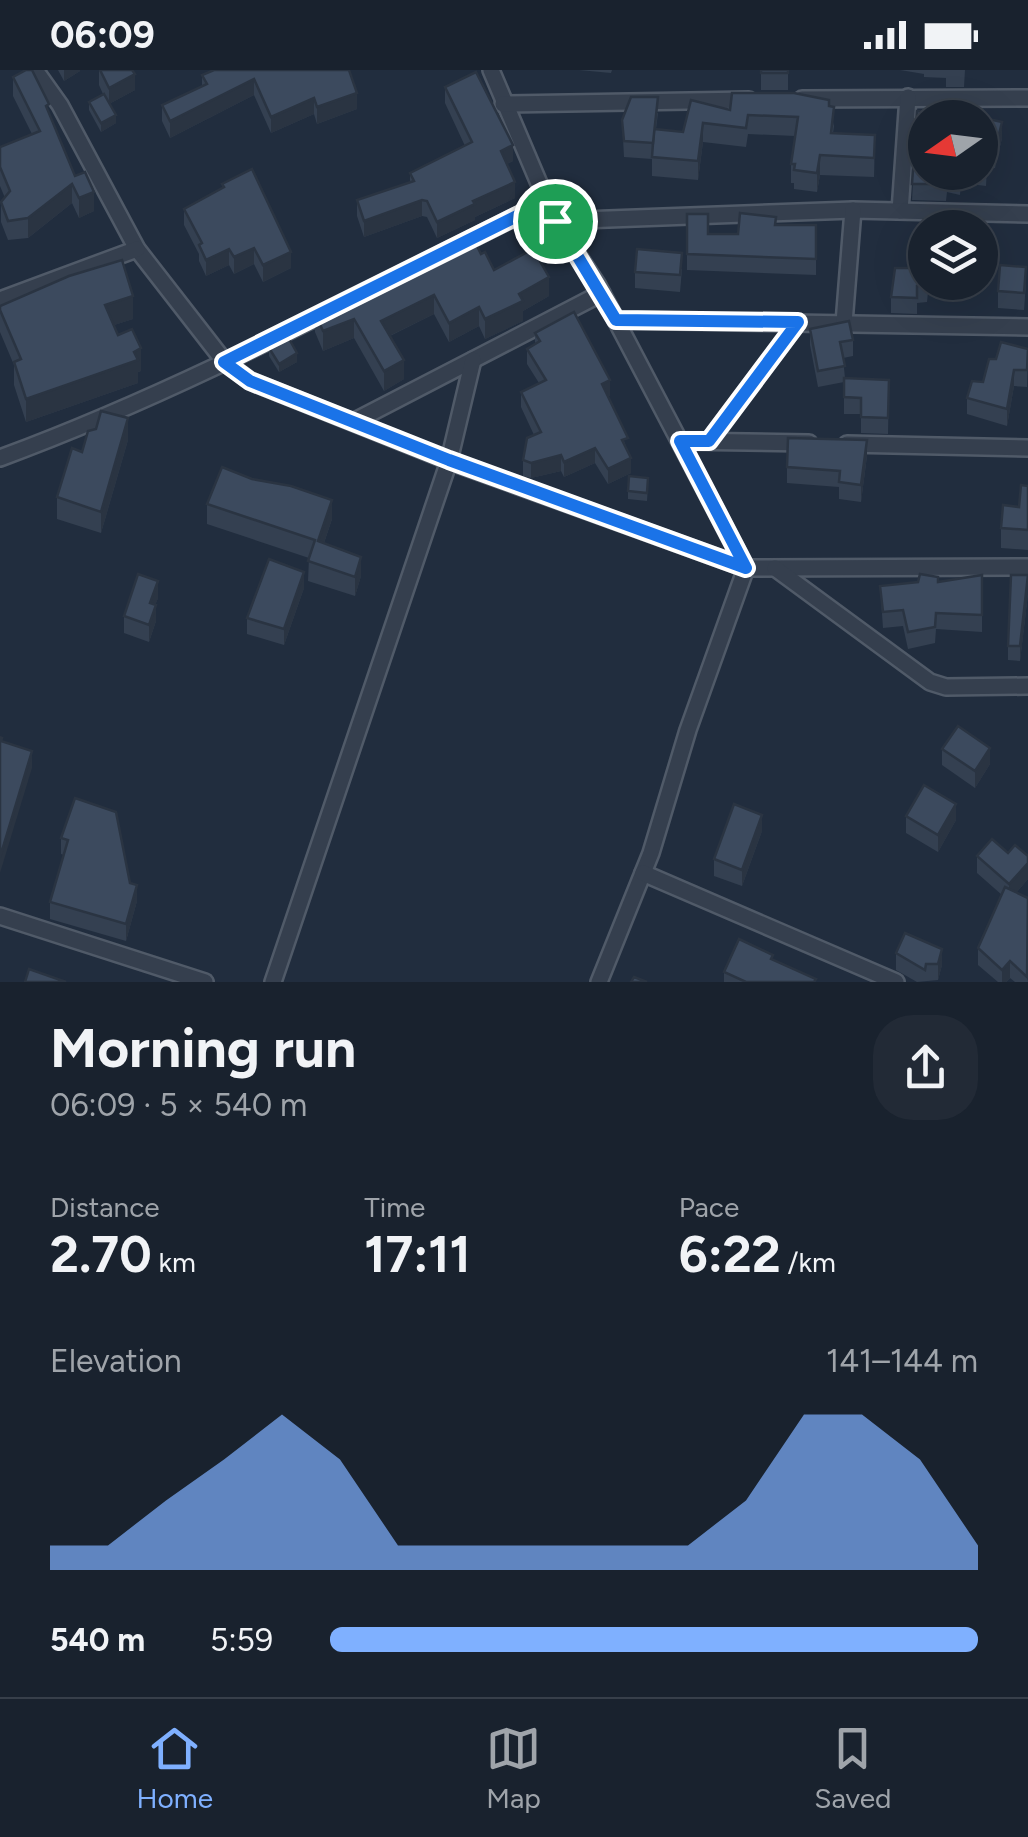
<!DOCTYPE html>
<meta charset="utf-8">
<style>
:root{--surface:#19222e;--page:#222a36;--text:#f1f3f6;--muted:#9fa4aa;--line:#373f4a;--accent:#7fb0ff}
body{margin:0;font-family:Figtree,sans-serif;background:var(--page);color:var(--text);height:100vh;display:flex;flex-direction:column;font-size:38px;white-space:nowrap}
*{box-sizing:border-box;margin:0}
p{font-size:32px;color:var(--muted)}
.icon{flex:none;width:55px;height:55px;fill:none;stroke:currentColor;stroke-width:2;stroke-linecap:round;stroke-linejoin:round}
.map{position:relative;height:912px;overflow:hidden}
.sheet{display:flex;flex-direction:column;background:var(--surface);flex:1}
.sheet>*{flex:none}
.needle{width:65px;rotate:256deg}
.fabs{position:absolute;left:908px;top:30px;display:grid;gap:20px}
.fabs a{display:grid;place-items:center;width:90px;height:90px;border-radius:50%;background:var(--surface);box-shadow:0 10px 40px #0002,0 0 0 2px var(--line);font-size:50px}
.pin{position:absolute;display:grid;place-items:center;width:85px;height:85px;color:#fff;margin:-42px;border:5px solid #fff;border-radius:50%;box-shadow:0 2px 10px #0007}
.round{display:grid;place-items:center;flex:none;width:105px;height:105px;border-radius:40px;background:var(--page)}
.summary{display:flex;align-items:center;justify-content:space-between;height:170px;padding:0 50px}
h1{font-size:55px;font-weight:700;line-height:75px}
.stats{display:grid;grid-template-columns:repeat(3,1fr);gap:15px;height:170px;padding:10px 50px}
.stats div{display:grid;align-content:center}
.stats b{font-size:50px;font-weight:700}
.stats small{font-size:28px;font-weight:400}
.stats p{font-size:28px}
.chart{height:280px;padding:20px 50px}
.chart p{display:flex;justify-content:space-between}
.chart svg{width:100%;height:180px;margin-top:10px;fill:var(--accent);opacity:.7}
ul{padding:0 50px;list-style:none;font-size:32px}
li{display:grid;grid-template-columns:160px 120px 1fr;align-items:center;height:75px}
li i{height:25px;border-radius:12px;background:var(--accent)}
.status{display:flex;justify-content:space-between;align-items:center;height:70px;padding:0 50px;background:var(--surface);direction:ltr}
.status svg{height:28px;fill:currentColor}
.dock{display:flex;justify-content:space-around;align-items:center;height:140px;border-top:2px solid var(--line);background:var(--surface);font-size:28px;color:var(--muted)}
.dock a{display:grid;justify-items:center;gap:5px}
.dock .selected{color:var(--accent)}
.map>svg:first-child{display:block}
</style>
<div class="status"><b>06:09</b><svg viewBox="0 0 49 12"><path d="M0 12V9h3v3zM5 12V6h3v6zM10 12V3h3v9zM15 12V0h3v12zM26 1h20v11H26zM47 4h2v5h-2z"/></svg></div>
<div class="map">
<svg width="1028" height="912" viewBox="0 0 1028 912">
<rect width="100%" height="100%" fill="#212d3e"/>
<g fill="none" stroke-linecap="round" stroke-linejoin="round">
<!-- street casing -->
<g stroke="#505a68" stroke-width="20">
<g id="street">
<polyline points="35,0 60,35 137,179 224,291 250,311 449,391 746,498 1028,497"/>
<polyline points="491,0 555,151 597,214 746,498 688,660 651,783 599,912"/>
<polyline points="802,29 1028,28"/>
<polyline points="503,34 749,30"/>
<polyline points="900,141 908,27"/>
<polyline points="555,151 853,140 1028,144"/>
<polyline points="0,230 137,179"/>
<polyline points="616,250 1028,257"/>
<polyline points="844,253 853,140"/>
<polyline points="353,352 602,223"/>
<polyline points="680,371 809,373"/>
<polyline points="709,371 798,252"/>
<polyline points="847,374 1028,378"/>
<path d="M 0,388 C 188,319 366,221 545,132"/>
<polyline points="775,498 930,612 946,617 1028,616"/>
<polyline points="643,803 896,912"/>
<polyline points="0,846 205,912"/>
<polyline points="273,912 449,391 473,290"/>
</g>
</g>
<!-- street -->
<use href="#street" stroke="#353f4e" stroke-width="15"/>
</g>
<!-- wall -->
<g fill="#344051" fill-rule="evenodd">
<polygon points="58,0 80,0 80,1 64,11"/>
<polygon points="99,0 135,20 109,34 116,53 101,62 89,40 89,32 103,24 99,15"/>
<polygon points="349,0 357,39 317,54 314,44 271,63 254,25 170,68 162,51 162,35 202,16 202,5"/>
<polygon points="579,0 612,0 611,3"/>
<rect x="761" y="0" width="27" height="20"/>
<polygon points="900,0 965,0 964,17 946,17 946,8 924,7 924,4"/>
<polygon points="13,7 49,43 75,106 94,141 79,148 72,133 28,168 8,170 1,152 1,132 5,128 0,116 0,77 32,64 13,26"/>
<polygon points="445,17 513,91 507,94 515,128 475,147 475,150 437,168 427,147 422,146 364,167 357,146 357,130 410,112 410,103 465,76 445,33"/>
<polygon points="829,36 834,56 833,63 875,65 874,107 820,105 817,122 794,119 794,113 791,113 791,94 795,66 748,64 746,77 703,72 698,110 652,106 652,89 624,87 622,50 658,43 656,59 683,62 730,40"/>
<path d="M 917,41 L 975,46 L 1002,52 L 1002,68 L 995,98 L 987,98 L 986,116 L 961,113 L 960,125 L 947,122 L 946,131 L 912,130 ZM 925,48 L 980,48 L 980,102 L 925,102 Z"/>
<polygon points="222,114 291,198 263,212 254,194 234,204 229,195 206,206 199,191 199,184 184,155 184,139 222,118"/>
<polygon points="687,144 708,164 738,164 776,155 816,155 816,205 687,200"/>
<polygon points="924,150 925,212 929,212 927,232 917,233 917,244 891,243 891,227 918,198"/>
<polygon points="481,184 494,200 549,226 523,241 523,251 485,269 479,256 449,272 434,244 390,266 404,309 384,321 354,268 323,281 315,262 315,243 368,228 411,206 411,193 450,185"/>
<polygon points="682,199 680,222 635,218 635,202"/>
<polygon points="1026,213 1024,240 998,238 998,221"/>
<polygon points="0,236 133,249 114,255 118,265 141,301 138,302 138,313 26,352 14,315 14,295 0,262"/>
<polygon points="810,259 853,270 853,286 843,288 845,308 889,310 888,364 861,363 861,344 844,344 844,312 818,317 810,275"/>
<polygon points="535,263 610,326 608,326 628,382 631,403 608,414 595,393 564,407 561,401 531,408 523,406 523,390 534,365 521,337 521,322 539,313 527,294 527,279 535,274"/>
<polygon points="269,278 297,292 279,302 269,286"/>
<polygon points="1028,279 1027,317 1014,316 1007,356 967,344 967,328 983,312 996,289"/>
<polygon points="128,370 101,463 57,449 57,427 82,382"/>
<polygon points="867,386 861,432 839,429 839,417 787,413 787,397"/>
<polygon points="648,416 647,431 628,429 628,421"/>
<polygon points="1028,416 1028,480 1001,478 1001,458 1019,437"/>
<polygon points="207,434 332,449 324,473 361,506 355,526 308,511 309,488 207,454"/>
<polygon points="982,505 982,562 936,559 935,573 908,579 903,556 883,558 880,516 938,512"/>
<polygon points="1028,505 1028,524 1020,591 1008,590 1008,576"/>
<polygon points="304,518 284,575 247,564 247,548"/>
<polygon points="158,528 155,535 156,551 149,572 124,563 124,546"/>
<polygon points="942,679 990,694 975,718 942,695"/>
<polygon points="75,728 130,813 137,831 126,871 50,849 50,832 64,785 61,784 61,768"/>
<polygon points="906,746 956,750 938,782 906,763"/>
<polygon points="762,761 742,816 714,806 714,789"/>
<polygon points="977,786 1028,809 1016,823 1028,912 1015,912 1010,908 1006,912 998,912 978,895 978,878 1002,825 977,803"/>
<polygon points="896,883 942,895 938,910 917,912 896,900"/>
<polygon points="773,890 816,912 724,912 724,902"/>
</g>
<!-- shaded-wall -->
<g fill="#2a3442">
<polygon points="64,0 80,0 80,1 64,11"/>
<polygon points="135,4 135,20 109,34 109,18"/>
<polygon points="254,9 254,25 170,68 170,51"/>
<polygon points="357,23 357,39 317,54 317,37"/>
<polygon points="314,28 314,44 271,63 271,47"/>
<polygon points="116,45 116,53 101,62 101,53"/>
<polygon points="1002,52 1002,68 995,98 995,81"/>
<polygon points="703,53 703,72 698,110 698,91"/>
<polygon points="513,75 513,91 501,97 501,81"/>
<polygon points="820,85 820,105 817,122 817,103"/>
<polygon points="515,112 515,128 475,147 475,150 437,168 437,152 473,131"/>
<polygon points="72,114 72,133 28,168 28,148"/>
<polygon points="94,122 94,141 79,148 79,128"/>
<polygon points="422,130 422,146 364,167 364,151"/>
<polygon points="254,178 254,194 234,204 234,187"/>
<polygon points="229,179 229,195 206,206 206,190"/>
<polygon points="291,182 291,198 263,212 263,195"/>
<polygon points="549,207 549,226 523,241 523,251 485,269 485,249 519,224"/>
<polygon points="434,225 434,244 381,270 381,251"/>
<polygon points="133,226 133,249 105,258 105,235"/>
<polygon points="479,237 479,256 449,272 449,253"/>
<polygon points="354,249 354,268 323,281 323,261"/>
<polygon points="141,278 141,301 138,302 138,313 26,352 26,329"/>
<polygon points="297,283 297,292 279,302 279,294"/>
<polygon points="404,290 404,309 384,321 384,301"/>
<polygon points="1014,300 1014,316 1007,356 1007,339"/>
<polygon points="610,310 610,326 602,329 602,314"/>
<polygon points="128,348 128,370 101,463 101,442"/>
<polygon points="867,370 867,386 861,432 861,415"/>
<polygon points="595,378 595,393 564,407 564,392"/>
<polygon points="561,385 561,401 531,408 531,393"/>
<polygon points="631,388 631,403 608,414 608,399"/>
<polygon points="332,430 332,449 318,491 318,471"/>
<polygon points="361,487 361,506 355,526 355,507"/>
<polygon points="304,502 304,518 284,575 284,559"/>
<polygon points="1028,510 1028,524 1020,591 1020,576"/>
<polygon points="158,511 158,528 150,549 150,533"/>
<polygon points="156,535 156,551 149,572 149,555"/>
<polygon points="990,678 990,694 975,718 975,701"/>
<polygon points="32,681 32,698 0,803 0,787"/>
<polygon points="956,734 956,750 938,782 938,765"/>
<polygon points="762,745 762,761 742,816 742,800"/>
<polygon points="1028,793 1028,809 1009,831 1009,814"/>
<polygon points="137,815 137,831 126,871 126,854"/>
<polygon points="942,879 942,895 938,910 938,894"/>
<polygon points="1010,891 1010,908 1006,912 1002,912 1002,900"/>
</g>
<!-- building -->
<g fill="#3c4a5e" stroke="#2a3442" stroke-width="2.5">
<polygon points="26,0 32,0 49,34 46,36 75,106 85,102 94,122 79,128 72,114 28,148 8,151 1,132 10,121 0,97 0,77 40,61 13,7"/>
<polygon points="100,0 132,0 135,4 109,18"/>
<polygon points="214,0 349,0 357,23 317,37 314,28 271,47 254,9 170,51 162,35 207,14 202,5"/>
<rect x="761" y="0" width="27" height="3"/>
<polygon points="476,2 513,75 501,81 515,112 473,131 475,134 437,152 427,131 422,130 364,151 357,130 414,111 410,103 472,72 445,17"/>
<polygon points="732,23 794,23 829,30 829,36 834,37 831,63 875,65 874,88 820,85 817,103 794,100 795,94 791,94 798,47 748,45 746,58 703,53 698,91 652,87 654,59 683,62 691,30 730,40"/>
<polygon points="104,24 116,45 101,53 89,32"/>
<polygon points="631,27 658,27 653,73 624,71 622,50"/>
<polygon points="917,41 975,46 1002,52 995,81 987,81 986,99 980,99 980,48 925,48 925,102 961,102 960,108 947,106 946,114 912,114"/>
<polygon points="252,99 291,182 263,195 254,178 234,187 229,179 206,190 199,175 202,173 184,139 224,117 222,114"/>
<polygon points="740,143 776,147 775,155 816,155 816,189 687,184 687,144 708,144 708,164 738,164"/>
<polygon points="924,150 942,152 941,158 925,158 925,194 918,194"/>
<polygon points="475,172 481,184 485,182 494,200 533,179 549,207 519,224 523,231 485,249 479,237 449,253 434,225 381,251 404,290 384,301 354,249 323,261 315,243 363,218 368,228 416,203 411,193 445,176 450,185"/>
<polygon points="637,179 682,183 680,205 635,202"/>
<polygon points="122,190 133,226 105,235 118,265 132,259 141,278 134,282 138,290 26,329 14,292 21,289 0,240 0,236 69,206"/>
<polygon points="1000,195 1026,197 1024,223 998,221"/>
<polygon points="895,198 925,198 925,212 927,212 927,215 917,216 917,228 891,227"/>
<polygon points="574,242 610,310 602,314 628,368 622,370 631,388 608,399 595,378 564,392 561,385 531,393 523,390 527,368 541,362 521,322 546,310 527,279 540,271 535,263"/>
<polygon points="849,251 853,270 840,272 845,296 818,301 810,259"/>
<polygon points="288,267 297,283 279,294 269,278"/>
<polygon points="1001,272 1028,279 1027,300 1014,300 1007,339 967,328 972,311 983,312 989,289 996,289"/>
<polygon points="844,308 889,310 888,348 861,347 861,328 844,327"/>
<polygon points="101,341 128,348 101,442 57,427 72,378 82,382 88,361 96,359"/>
<polygon points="788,368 867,370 861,415 839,412 840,401 787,397"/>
<polygon points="222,397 252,409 291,416 332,430 318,471 361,487 355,507 308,491 315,470 207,434"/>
<polygon points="629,406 648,408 647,423 628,421"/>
<polygon points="1021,415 1028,416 1028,460 1001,458 1003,435 1019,437"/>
<polygon points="269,489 304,502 284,559 247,548"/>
<polygon points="138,504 158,511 150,533 156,535 149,555 124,546"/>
<polygon points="920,504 938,507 938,512 982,505 982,545 936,543 935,557 908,562 903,540 883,542 880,516 918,512"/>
<polygon points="1011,505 1028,505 1020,576 1008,576"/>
<polygon points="958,656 990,678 975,701 942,679"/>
<polygon points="0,667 2,668 1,671 32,681 0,787"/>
<polygon points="924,715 956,734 938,765 906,746"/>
<polygon points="75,728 116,742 130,813 137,815 126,854 50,832 68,770 61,768"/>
<polygon points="734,734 762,745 742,800 714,789"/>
<polygon points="992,769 1008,783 1015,775 1028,786 1028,793 1009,814 977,786"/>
<polygon points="1005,817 1028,828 1027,907 1010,891 1002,900 978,878"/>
<polygon points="905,863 942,879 938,894 926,894 925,900 896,883"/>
<polygon points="739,869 773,885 771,889 816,909 814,912 746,912 724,902"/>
<polygon points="29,899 66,912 25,912"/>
<polygon points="634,907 647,912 631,912"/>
</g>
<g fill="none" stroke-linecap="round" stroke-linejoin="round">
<!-- route casing -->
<g stroke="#fff" stroke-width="20">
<polygon id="route" points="545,132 616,250 798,252 709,371 680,371 746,498 449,390 250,311 224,292"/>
</g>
<!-- route -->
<use href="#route" stroke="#1a73e8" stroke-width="12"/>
</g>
</svg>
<div class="fabs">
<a><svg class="needle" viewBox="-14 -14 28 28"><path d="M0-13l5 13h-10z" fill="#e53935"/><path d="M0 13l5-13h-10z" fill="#9fa4aa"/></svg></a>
<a><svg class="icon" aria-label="layers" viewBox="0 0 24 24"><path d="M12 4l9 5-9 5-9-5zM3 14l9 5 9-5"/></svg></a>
</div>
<div class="pin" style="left:555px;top:151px;background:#1e9e55"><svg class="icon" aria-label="arrive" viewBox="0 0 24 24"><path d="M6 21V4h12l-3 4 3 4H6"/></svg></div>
</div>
<section class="sheet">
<div class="summary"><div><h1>Morning run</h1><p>06:09 · 5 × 540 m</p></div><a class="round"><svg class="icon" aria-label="share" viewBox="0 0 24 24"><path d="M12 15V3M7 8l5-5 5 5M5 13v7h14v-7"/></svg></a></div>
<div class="stats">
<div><p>Distance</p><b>2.70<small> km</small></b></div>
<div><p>Time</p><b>17:11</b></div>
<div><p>Pace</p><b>6:22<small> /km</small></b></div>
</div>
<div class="chart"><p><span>Elevation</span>141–144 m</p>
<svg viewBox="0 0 160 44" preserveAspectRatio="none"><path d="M0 44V38L10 38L20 27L30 17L40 6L50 17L60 38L70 38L80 38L90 38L100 38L110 38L120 27L130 6L140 6L150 17L160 38V44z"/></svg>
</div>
<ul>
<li><b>540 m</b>5:59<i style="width:100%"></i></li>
</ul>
</section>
<nav class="dock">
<a class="selected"><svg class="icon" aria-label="home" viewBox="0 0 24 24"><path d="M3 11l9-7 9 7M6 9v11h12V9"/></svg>Home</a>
<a><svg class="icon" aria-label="map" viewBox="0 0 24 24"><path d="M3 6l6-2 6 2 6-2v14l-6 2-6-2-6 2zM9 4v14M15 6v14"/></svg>Map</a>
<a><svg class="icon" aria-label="saved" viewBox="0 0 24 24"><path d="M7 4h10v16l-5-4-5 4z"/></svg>Saved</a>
</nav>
